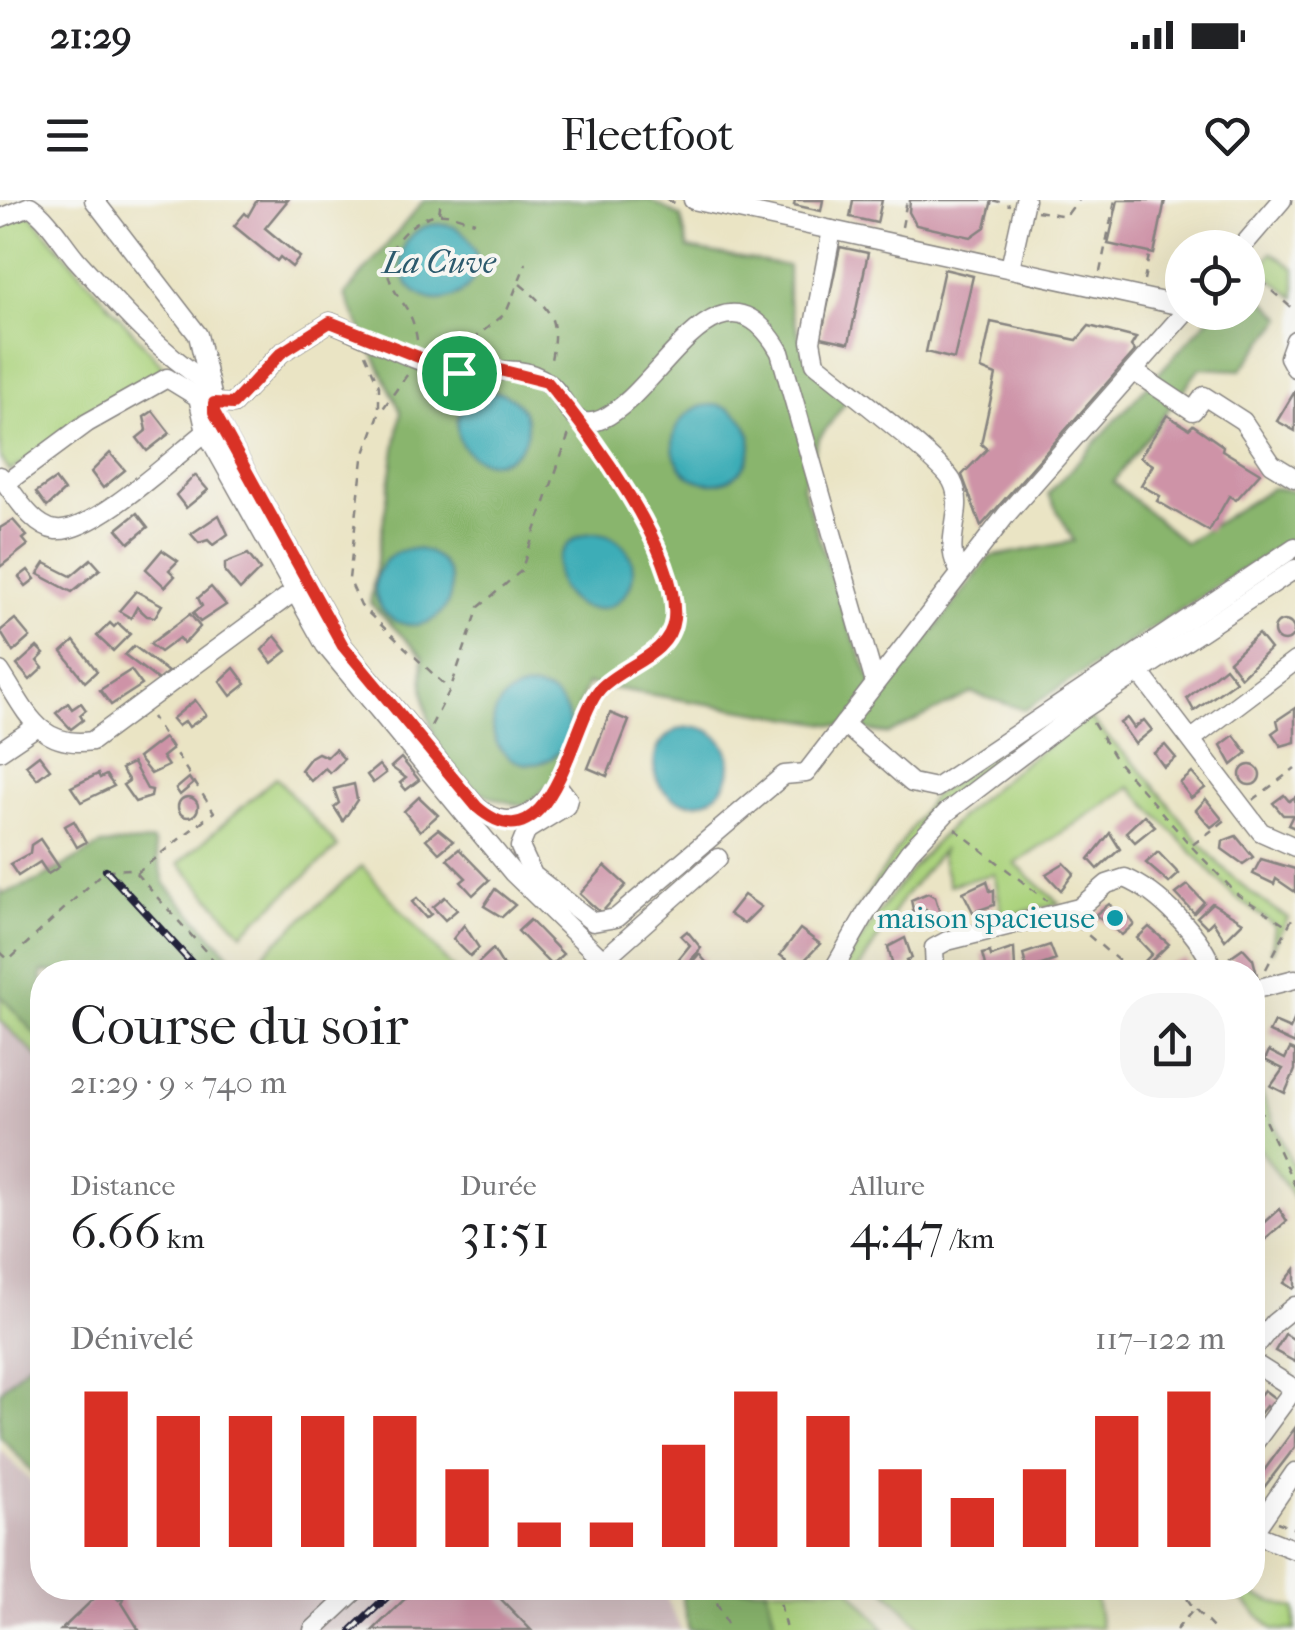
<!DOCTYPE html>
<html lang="fr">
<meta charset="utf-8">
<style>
:root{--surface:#fff;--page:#f6f6f6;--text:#202124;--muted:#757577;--accent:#d93025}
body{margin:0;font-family:"IM FELL French Canon",serif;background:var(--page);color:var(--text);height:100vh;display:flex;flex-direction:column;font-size:38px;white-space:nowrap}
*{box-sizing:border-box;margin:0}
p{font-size:32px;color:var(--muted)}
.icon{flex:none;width:55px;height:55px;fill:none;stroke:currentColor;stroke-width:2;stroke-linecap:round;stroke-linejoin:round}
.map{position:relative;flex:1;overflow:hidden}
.details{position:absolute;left:30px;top:760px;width:1235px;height:640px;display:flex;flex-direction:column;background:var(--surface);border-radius:40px;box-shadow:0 10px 40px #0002}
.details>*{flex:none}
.controls{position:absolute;left:1165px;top:30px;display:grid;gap:20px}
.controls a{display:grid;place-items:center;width:100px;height:100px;border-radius:50%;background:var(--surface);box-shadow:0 10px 40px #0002;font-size:50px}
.pin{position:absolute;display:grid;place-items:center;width:85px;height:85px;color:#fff;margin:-42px;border:5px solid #fff;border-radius:50%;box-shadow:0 2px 10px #0007}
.round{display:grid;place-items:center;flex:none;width:105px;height:105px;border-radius:40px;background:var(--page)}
.summary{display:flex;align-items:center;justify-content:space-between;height:170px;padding:0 40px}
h1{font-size:55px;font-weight:600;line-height:75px}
.metrics{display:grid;grid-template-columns:repeat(3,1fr);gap:15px;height:170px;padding:10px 40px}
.metrics div{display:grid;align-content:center}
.metrics b{font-size:50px;font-weight:600}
.metrics small{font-size:28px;font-weight:400}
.metrics p{font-size:28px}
.chart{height:280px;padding:20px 40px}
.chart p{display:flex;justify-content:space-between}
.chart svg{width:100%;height:180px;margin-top:10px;stroke:var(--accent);stroke-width:6}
.status{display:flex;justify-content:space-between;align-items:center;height:70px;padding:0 50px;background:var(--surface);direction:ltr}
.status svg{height:28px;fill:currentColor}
header{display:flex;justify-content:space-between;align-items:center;height:130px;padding:0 40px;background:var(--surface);font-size:45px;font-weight:600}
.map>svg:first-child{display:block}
</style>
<div class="status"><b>21:29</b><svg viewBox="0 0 49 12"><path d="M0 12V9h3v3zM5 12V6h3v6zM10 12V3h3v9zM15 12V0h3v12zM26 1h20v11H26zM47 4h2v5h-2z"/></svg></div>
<header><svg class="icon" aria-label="menu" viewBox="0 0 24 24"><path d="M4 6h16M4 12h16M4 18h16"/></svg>Fleetfoot<svg class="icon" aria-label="heart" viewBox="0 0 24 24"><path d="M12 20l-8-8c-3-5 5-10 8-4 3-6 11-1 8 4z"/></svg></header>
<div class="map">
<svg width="1295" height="1430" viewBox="0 0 1295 1430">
<rect width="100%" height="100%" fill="#f6f6f2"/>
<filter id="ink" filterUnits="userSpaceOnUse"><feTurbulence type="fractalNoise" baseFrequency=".01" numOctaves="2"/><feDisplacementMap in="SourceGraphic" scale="20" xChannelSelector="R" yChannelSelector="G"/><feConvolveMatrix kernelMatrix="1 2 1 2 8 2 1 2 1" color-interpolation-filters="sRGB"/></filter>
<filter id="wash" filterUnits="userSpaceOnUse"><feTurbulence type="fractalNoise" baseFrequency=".0048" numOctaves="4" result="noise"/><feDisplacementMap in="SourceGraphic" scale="40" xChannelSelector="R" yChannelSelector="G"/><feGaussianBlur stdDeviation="2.25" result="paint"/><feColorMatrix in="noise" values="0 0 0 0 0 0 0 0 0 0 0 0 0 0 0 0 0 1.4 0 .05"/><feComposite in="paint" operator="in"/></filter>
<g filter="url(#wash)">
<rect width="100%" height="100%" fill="#eae4c4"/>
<!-- industrial -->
<g fill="#d2bec1">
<polygon points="0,805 42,847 42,1149 0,1191"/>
<polygon points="0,1249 42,1294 42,1388 662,1388 681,1430 0,1430"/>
</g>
<!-- green -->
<g fill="#acd37e" stroke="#677a5c" stroke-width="2.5">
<polygon points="28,12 166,170 10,271 0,258 0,27"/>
<polygon points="1271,52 1295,69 1295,98 1260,70"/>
<polygon points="1295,355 1295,360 1013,549 951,601 854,714 933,596"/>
<path d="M 1089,517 C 1107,539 1130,557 1148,578 C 1194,635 1223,680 1288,718 L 1271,753 L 1275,726 L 1235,697 L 1130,587 L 1015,664 L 1059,703 L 1003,717 L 994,674 L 949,685 L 941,655 L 944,648 L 902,699 L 857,772 L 841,772 C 907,657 979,590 1089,517 Z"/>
<polygon points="276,577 338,647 242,733 179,663"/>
<polygon points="362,666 456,772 280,772 263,754"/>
<polygon points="0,795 42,841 42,861 0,820"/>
<polygon points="1252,871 1295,971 1295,999 1253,939"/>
<polygon points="766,1388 849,1388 886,1430 777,1430"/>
<polygon points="884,1388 1094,1388 1101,1427 923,1430"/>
<polygon points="1231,1388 1295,1409 1295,1430 1273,1430"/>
</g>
<!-- forest -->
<g fill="#89b56d" stroke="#566c54" stroke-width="2.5">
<path d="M 424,0 L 650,0 L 681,17 L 688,49 L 788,66 L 788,100 L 807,160 L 848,199 L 818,240 L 802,286 L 846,420 L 880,501 L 990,357 L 1074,341 L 1048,294 L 1214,113 L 1248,112 L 1248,85 L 1283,118 L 1241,170 L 1200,168 L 1113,282 L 1185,343 L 1272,288 L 1295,291 L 1295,336 L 1025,510 L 972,493 L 888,534 L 587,484 L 552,583 L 525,605 C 450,599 418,526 423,457 L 370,403 L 401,212 L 345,95 Z"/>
<polygon points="153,641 165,684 245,772 42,772 42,841 0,795 0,690 3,694 39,680 101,645"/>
<polygon points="42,1149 42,1282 0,1236 0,1191"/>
<polygon points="690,1388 766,1388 777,1430 689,1430 682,1397"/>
</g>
<!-- water -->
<g fill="#3cadb7" stroke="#2f6879" stroke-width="2.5">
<circle cx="439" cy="62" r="38"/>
<circle cx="492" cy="227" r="35"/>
<circle cx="712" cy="244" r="39"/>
<circle cx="595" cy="371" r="38"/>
<circle cx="413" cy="387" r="38"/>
<circle cx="531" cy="526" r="38"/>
<circle cx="692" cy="565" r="38"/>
</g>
<g id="blocks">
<!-- building -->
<g fill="#ce93a7">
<polygon points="257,0 288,0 265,28 300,57 292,67 280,57 277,61 234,26 245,13 248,16"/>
<polygon points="795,0 823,0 821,11 794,5"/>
<polygon points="853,0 882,0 877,23 850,17"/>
<polygon points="910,0 992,0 985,27 971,37 916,25 909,12"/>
<polygon points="1118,0 1165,0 1154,54 1108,44"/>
<polygon points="840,47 868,53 849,143 821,137"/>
<polygon points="944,69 973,76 954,159 926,152"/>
<polygon points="991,122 1077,140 1089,126 1136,138 1131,146 1135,151 981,326 962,275 987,249 981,244 996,175 981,169"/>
<polygon points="1295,191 1295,231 1277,221"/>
<polygon points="153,211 170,233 147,251 137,238 147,230 144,217"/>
<polygon points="1167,215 1189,229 1193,225 1223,246 1222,250 1260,273 1236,300 1229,296 1209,331 1157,301 1160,296 1141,285 1153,265 1140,257"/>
<polygon points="110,253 125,270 103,288 91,272"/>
<polygon points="195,275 208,290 186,308 176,295"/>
<polygon points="55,279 64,291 47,307 36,292"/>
<polygon points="137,313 148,327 129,343 117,329"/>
<polygon points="219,315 228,334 213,345 208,340 199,343 191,334"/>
<polygon points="13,320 27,336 23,339 28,345 0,367 0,328"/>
<polygon points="162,350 178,361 169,370 175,376 165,387 146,369"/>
<polygon points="248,354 260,370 240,390 225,372 225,363"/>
<polygon points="91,359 100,369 72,392 38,374 45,363 71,376"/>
<polygon points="28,370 35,379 26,386 19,377"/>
<polygon points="211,387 226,405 200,422 193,413 202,406 198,398"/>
<polygon points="136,391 162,405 155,417 147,416 137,407 131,418 119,411"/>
<polygon points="190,414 200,427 189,439 183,443 179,438 160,452 150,444"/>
<polygon points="15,419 30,437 13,452 0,431"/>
<circle cx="1284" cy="431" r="10"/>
<polygon points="110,423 114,427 118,423 130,434 113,451 97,436"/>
<polygon points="1258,434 1270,449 1241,477 1229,461"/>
<polygon points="275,436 287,451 272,463 262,450"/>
<polygon points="74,441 97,471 85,482 62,452"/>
<polygon points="134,446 168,472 158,480 125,455"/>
<polygon points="37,447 44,454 37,461 43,468 30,480 17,465"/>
<polygon points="1225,467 1236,481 1194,511 1187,498"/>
<polygon points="234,468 246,484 231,496 220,481"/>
<polygon points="131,470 142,485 111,505 100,490"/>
<polygon points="195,500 206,515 189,527 185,521 178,526 172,519"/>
<polygon points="68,503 72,509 81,503 86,510 80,515 83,520 71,529 56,513"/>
<polygon points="1295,508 1295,542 1281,546 1272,533 1279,528 1277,520"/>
<polygon points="610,513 629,521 607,576 588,568"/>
<polygon points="1127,518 1134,528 1144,520 1152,530 1135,544 1120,523"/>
<polygon points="1234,535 1247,553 1232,565 1221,545"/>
<polygon points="164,538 172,549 162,557 168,566 151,574 138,558"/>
<polygon points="1165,545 1176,558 1164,567 1154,553"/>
<polygon points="335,549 344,559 330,573 325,568 311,581 301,570 311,557 318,553 327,557"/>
<polygon points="39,555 50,569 37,579 26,565"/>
<polygon points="401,558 419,580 406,590 400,583 406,578 391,567"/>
<polygon points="133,563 147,589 152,590 151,597 135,602 123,585 129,581 121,569"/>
<circle cx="1250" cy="575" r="10"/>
<polygon points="379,565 386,573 373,583 367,575"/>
<polygon points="1192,573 1205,588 1191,598 1180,583"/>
<polygon points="98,574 100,578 106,575 114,586 81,602 71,587"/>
<polygon points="189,578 193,584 180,595 176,589"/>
<polygon points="354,584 357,600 343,621 334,607 339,603 334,589"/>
<polygon points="1284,595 1289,601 1295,597 1295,628 1288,625 1293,615 1283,615 1273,603"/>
<circle cx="188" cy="607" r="10"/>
<polygon points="419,597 438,615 420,631 404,611"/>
<polygon points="1206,599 1222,619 1211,627 1196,610"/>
<polygon points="1144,615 1155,626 1135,642 1126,632"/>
<polygon points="74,621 86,642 77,647 65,626"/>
<polygon points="438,629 453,641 439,653 426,639"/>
<polygon points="1110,633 1120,649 1098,669 1089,659"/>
<polygon points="1236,636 1253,657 1243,664 1222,649 1223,641"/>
<polygon points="40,639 59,667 48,674 40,662 18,676 10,664 30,653 31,645"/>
<polygon points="459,649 489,680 473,695 461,682 466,678 447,659"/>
<polygon points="1158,652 1179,674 1169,683 1146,663"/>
<polygon points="1261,659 1295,669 1295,692 1276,679 1274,684 1253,674"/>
<polygon points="1064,663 1074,673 1061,690 1046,674"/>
<polygon points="605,666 626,685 601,713 580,694"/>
<polygon points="987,681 990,691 994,690 994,705 973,712 963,692"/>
<polygon points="1188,685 1204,702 1194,713 1176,694"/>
<polygon points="495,689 515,705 502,717 484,706"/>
<polygon points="928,693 935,697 941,717 931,720 926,710 914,714 911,700"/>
<polygon points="744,695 761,707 744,724 729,714"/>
<polygon points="445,697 457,710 445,720 433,707"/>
<polygon points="417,698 431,714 426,718 412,702"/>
<polygon points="1212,703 1243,722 1225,740 1213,721 1207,727 1197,717"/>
<polygon points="1109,704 1123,716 1126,713 1134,724 1122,735 1095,715"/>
<polygon points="530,720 563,754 551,765 518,731"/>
<polygon points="464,725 479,748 470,756 453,739"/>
<polygon points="1149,727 1169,744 1142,770 1139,767 1152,754 1137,738"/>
<polygon points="800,729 820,744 797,768 780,755"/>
<polygon points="687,731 701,748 681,772 668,772 690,745 681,736"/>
<polygon points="905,738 912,758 907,760 909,766 894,770 888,747"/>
<polygon points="1050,745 1056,760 1027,770 1023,754"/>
<polygon points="1014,748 1015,769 987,772 982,754 990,752 991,756"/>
<polygon points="1243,748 1253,759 1257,775 1242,772 1230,757"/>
<polygon points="493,749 504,767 498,772 482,772 476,765"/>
<polygon points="699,754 706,762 693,772 687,768"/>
<polygon points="1185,759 1192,772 1164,772 1163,766"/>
<polygon points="1295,818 1295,844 1269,832 1274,822 1290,829"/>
<polygon points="1290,849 1295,851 1295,870 1285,893 1271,886 1283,869 1265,860 1269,851 1285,859"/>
<polygon points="1279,1009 1287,1021 1259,1045 1252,1033"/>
<polygon points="1295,1069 1295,1087 1293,1089 1284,1083"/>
<polygon points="1285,1134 1295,1140 1295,1162 1275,1151"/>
<polygon points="1264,1190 1281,1203 1274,1213 1266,1206 1252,1224 1252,1205"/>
<polygon points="1295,1228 1295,1247 1252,1303 1252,1287"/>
<polygon points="105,1388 119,1400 126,1394 122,1403 139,1430 61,1430"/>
<polygon points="416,1388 490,1388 531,1430 373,1430"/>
</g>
</g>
</g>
<g filter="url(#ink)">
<use href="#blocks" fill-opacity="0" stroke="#868380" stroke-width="2.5"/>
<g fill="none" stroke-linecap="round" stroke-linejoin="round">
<!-- minor casing -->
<g stroke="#868380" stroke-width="21">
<g id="minor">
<path d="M 94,0 L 198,135 L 214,203 L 233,204 L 281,153 L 330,122 C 365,136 422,166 458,172 C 486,177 516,160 547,182 C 568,196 569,234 602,219 C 661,192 719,46 780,152 L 875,483"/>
<polyline points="693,0 1182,106"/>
<path d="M 0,18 L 30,6 C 49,19 61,41 76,59 C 117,104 155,148 206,182"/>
<path d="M 832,30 L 811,141 L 815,163 C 840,184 941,260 952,281 C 968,311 939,346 961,372"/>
<polyline points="1241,48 1282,0"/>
<polyline points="1010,68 1025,0"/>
<polyline points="1295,140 1289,157 1295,168"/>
<polyline points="1133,171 1193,211 1204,196 1243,221 1272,264 1295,278"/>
<path d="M 214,203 L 213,212 L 343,446 L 477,607 C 508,634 536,615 558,586 L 568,599 L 566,606 L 527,630 L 520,647 L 533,675 L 593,722 L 616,718 L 784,575 L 806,573 L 1006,315 L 1185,112"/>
<path d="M 0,276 C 14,293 32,327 56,330 C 93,334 175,256 206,232"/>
<polyline points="6,283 87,223 167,178 198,197 206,232 325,445 513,673 615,772"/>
<path d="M 0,471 C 26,510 38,549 92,541 L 295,391"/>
<polyline points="1139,472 1261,632 1295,647"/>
<polyline points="844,524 912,583 936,588 1295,347"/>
<polyline points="1192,539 1295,461"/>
<polyline points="0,551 37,526"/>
<polyline points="603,760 718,658"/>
<polyline points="832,772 866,713 909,652 947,612 1073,516 1295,369"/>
<path d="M 935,772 L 934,748 L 947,741 L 1079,708 L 1107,684 L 1125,678 C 1159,692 1203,737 1214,772"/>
<polyline points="1252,790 1295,779"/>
<polyline points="1252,1151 1274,1123 1295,1106"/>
<polyline points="1252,1162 1295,1189"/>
<polyline points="1252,1246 1294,1189"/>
<polyline points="1252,1333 1295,1350"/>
<polyline points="1253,1333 1295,1272"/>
<polyline points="313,1430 358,1388"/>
</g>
</g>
<!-- path -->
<g stroke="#868380" stroke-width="2.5" stroke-dasharray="8 8" stroke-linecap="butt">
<polyline points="667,0 677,4"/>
<polyline points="992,0 1010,5"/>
<polyline points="1037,11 1066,16 1078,0"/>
<polyline points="439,13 441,0"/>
<polyline points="902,27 907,0"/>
<polyline points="1248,70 1295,111"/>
<polyline points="1100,72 1115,0"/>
<polyline points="1144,80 1149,56"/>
<path d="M 520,84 C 555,113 559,120 550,165"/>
<path d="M 417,140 C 412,104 395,100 389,77 C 382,48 410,20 437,14 C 447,12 464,19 475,22"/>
<polyline points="365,154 379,186 379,213"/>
<polyline points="467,157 477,136 506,113 526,63"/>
<polyline points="407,175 379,214 363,259 349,379 361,406 450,490"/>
<polyline points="1093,523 1116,560 1191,646 1231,616"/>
<polyline points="431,526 450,490 479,407 521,371 570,231"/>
<path d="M 564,571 C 579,534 588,497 619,472 C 629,463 644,462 654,454 C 716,399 620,285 587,237"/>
<polyline points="1253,600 1295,568"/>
<polyline points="955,629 1047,701"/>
<polyline points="1192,647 1238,695 1288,726"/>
<polyline points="136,673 214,612 152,517"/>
<polyline points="1076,725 1132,772"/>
<polyline points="0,752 9,760 106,670 132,669 224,772"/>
<polyline points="1266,769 1295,713"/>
<polyline points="1252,892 1295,986"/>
<polyline points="1277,1322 1295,1329"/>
<polyline points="710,1388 730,1430"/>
<polyline points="777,1388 786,1430"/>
<polyline points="1196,1410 1215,1430"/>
<polyline points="1176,1430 1194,1409 1180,1388"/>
</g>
<!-- minor -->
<use href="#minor" stroke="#fff" stroke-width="18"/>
<!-- rail casing -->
<g stroke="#22223b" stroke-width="8">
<g id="rail">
<polyline points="106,670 200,772"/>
<polyline points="352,1430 396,1388"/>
</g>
</g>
<!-- rail -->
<use href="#rail" stroke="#f6f6f2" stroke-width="4" stroke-dasharray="11" stroke-linecap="butt"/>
</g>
</g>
<g fill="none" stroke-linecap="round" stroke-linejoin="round" filter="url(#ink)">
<!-- route casing -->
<g stroke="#fff" stroke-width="20">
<path id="route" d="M 330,122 L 459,173 L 492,168 L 547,182 C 589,231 680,353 674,419 C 670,456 622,465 600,489 C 572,518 553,673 477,607 L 343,446 L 214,212 L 214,203 L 233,204 L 281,153 Z"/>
</g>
<!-- route -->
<use href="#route" stroke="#d93025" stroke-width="12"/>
</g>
<!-- markers -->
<circle fill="#0f9aa8" stroke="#f6f6f2" stroke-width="4" cx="1115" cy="718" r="10"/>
<g text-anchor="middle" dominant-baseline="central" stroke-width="8" stroke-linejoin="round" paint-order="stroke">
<!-- culture labels -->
<g font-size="30" fill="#0d838f" stroke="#f6f6f2" text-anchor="end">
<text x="1095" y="718">maison spacieuse</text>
</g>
<!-- water labels -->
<g font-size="32" font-style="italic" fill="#2c5a6d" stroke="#f6f6f2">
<text x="439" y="62">La Cuve</text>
</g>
</g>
</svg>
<div class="controls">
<a><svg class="icon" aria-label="locate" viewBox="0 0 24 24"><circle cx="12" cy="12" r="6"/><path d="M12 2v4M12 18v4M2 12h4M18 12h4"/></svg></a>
</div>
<div class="pin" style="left:459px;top:173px;background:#1e9e55"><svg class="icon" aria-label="arrive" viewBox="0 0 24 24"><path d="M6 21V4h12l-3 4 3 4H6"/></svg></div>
<section class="details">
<div class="summary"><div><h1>Course du soir</h1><p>21:29 · 9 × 740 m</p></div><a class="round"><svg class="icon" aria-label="share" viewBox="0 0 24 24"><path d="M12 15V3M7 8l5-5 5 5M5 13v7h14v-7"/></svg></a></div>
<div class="metrics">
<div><p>Distance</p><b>6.66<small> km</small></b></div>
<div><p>Durée</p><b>31:51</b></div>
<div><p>Allure</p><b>4:47<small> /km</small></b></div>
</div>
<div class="chart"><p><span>Dénivelé</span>117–122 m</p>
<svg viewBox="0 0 160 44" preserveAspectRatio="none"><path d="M5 44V6M15 44V12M25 44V12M35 44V12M45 44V12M55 44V25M65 44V38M75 44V38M85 44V19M95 44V6M105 44V12M115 44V25M125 44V32M135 44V25M145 44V12M155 44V6"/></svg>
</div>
</section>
</div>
